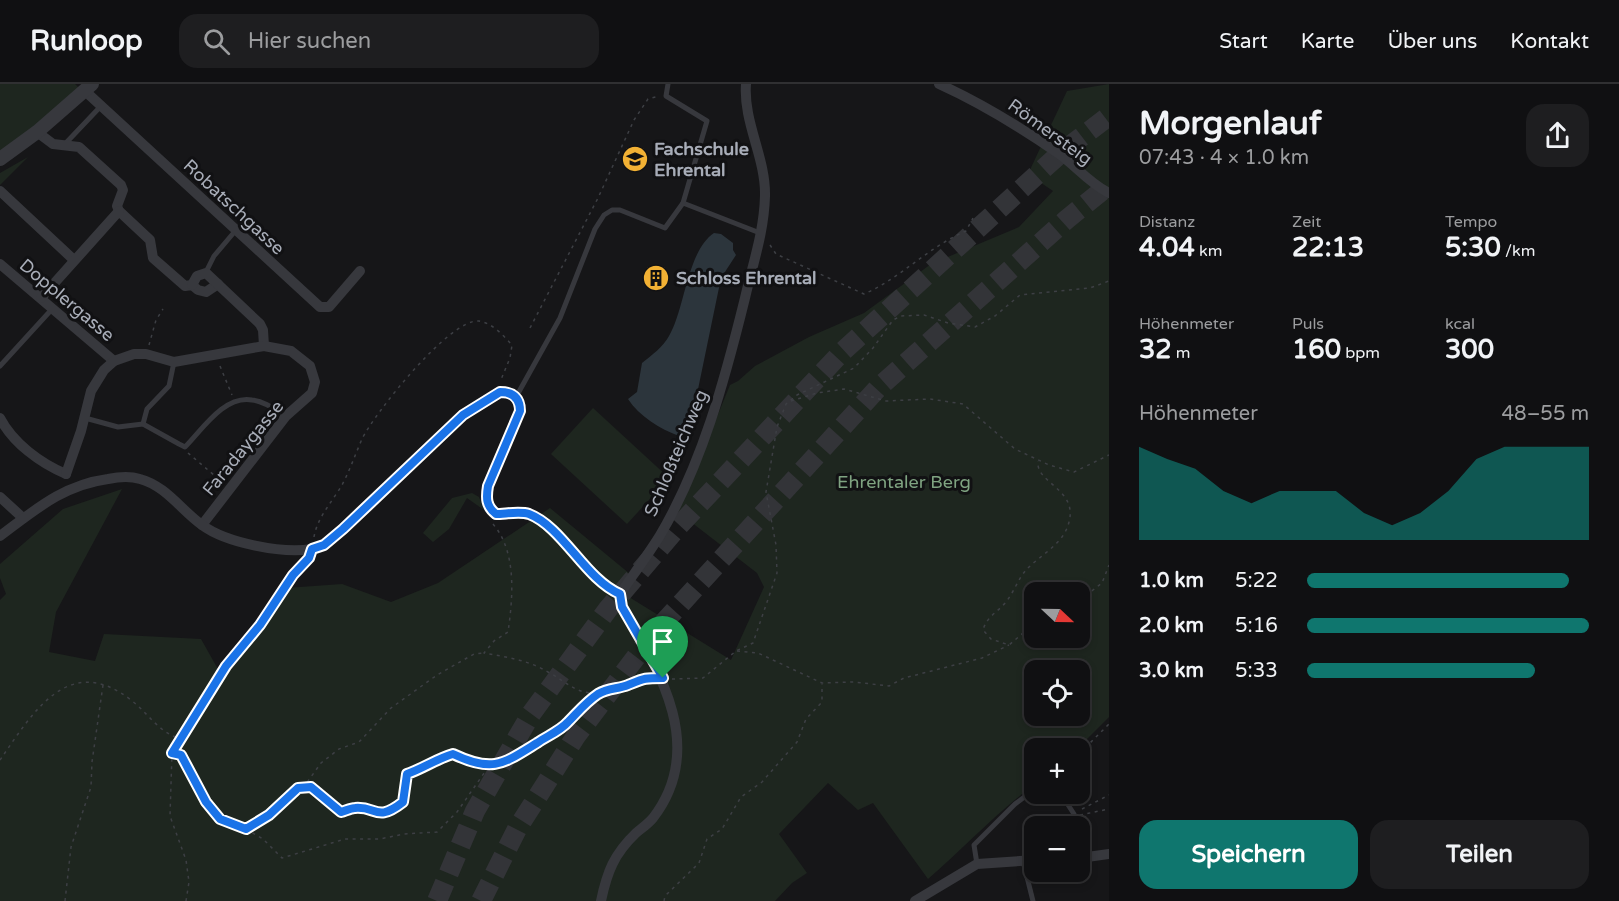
<!DOCTYPE html>
<html lang="de">
<meta charset="utf-8">
<style>
:root{--surface:#101012;--page:#1e1e20;--text:#f1f3f6;--muted:#9c9d9f;--line:#303032;--accent:#0f766e}
body{margin:0;font-family:"Varela Round",sans-serif;background:var(--page);color:var(--text);height:100vh;display:flex;flex-direction:column;font-size:22px;white-space:nowrap}
*{box-sizing:border-box;margin:0}
p{font-size:20px;color:var(--muted)}
.icon{flex:none;width:33px;height:33px;fill:none;stroke:currentColor;stroke-width:2;stroke-linecap:round;stroke-linejoin:round}
.map{position:relative;flex:1;overflow:hidden}
.details{display:flex;flex-direction:column;background:var(--surface);width:510px}
.details>*{flex:none}
.needle{width:39px;rotate:112deg}
.controls{position:absolute;left:1024px;top:498px;display:grid;gap:12px}
.controls a{display:grid;place-items:center;width:66px;height:66px;border-radius:12px;background:var(--surface);box-shadow:0 3px 9px #0003,0 0 0 2px var(--line);font-size:30px}
.pin{position:absolute;display:grid;place-items:center;width:51px;height:51px;color:#fff;margin:-62px -26px;border-radius:50% 50% 50% 0;rotate:-45deg;box-shadow:0 0 6px #0007}
.pin .icon{rotate:45deg}
.round{display:grid;place-items:center;flex:none;width:63px;height:63px;border-radius:18px;background:var(--page)}
.overview{display:flex;align-items:center;justify-content:space-between;height:102px;padding:0 30px}
h1{font-size:33px;font-weight:700;line-height:45px}
.stats{display:grid;grid-template-columns:repeat(3,1fr);gap:9px;height:102px;padding:6px 30px}
.stats div{display:grid;align-content:center}
.stats b{font-size:26px;font-weight:700}
.stats small{font-size:16px;font-weight:400}
.stats p{font-size:16px}
.chart{height:168px;padding:12px 30px}
.chart p{display:flex;justify-content:space-between}
.chart svg{width:100%;height:108px;margin-top:6px;fill:var(--accent);opacity:.7}
.cta{display:flex;gap:12px;margin-top:auto;padding:12px 30px}
.cta a{flex:1;height:69px;border-radius:18px;background:var(--accent);color:#fff;font-size:24px;font-weight:700;line-height:69px;text-align:center}
.cta a+a{background:var(--page);color:var(--text)}
ul{padding:0 30px;list-style:none;font-size:20px}
li{display:grid;grid-template-columns:96px 72px 1fr;align-items:center;height:45px}
li i{height:15px;border-radius:8px;background:var(--accent)}
header{display:flex;align-items:center;gap:36px;box-sizing:border-box;height:84px;padding:0 30px;background:var(--surface);border-bottom:2px solid var(--line)}
header strong{font-size:28px}
nav{display:flex;gap:33px;margin-inline-start:auto;font-size:21px}
.search{width:420px;height:54px;background:var(--page);display:flex;align-items:center;gap:15px;box-sizing:border-box;padding:0 21px;border-radius:18px;color:var(--muted);font-size:22px}
main{display:flex;flex:1;min-height:0}
.map>svg:first-child{display:block}
</style>
<header>
<strong>Runloop</strong>
<div class="search"><svg class="icon" aria-label="search" viewBox="0 0 24 24"><circle cx="10" cy="10" r="6"/><path d="M15 15l6 6"/></svg>Hier suchen</div>
<nav><a>Start</a><a>Karte</a><a>Über uns</a><a>Kontakt</a></nav>
</header>
<main>
<div class="map">
<svg width="1109" height="817" viewBox="0 0 1109 817">
<rect width="100%" height="100%" fill="#161618"/>
<!-- green -->
<g fill="#1e261f" fill-rule="evenodd">
<polygon points="0,0 75,0 79,4 25,51 0,68"/>
<path d="M 1109,0 L 1109,633 L 1078,664 L 1035,664 L 1035,700 C 997,728 964,764 928,795 L 873,719 L 858,726 L 828,699 L 779,750 L 807,789 L 792,799 L 775,817 L 0,817 L 0,516 L 6,510 L 0,494 L 0,480 L 63,425 L 122,405 L 56,528 L 49,568 L 95,577 L 104,550 L 201,555 L 223,594 L 286,504 L 342,500 L 391,518 L 438,499 L 550,424 L 630,490 L 629,513 L 731,576 L 764,503 L 757,489 L 678,428 L 730,301 L 738,297 L 755,282 L 809,253 L 864,229 L 931,180 L 1019,143 L 1053,107 L 1028,90 L 1067,7 ZM 1035,508 L 1080,508 L 1080,554 L 1035,554 ZM 1035,586 L 1080,586 L 1080,632 L 1035,632 Z"/>
<polygon points="28,73 0,101 0,89"/>
<polygon points="593,324 669,394 627,440 551,370"/>
<polygon points="472,409 479,413 484,426 467,414 449,445 433,458 423,449 452,414"/>
</g>
<!-- water -->
<path fill="#2c353c" d="M 714,149 L 721,150 L 733,159 L 733,166 L 736,171 L 721,194 L 696,315 L 679,352 C 660,345 639,332 628,315 L 637,308 L 642,279 C 652,271 663,263 669,252 C 685,225 687,167 714,149 Z"/>
<g fill="none" stroke-linecap="round" stroke-linejoin="round">
<!-- motorway-tunnel -->
<g stroke="#333438" stroke-width="20" stroke-dasharray="20 10" stroke-linecap="butt">
<polyline points="437,817 475,727 531,630 608,525 676,445 841,269 1063,67 1109,32"/>
<polyline points="481,817 517,745 576,652 655,548 878,304 1066,136 1109,101"/>
</g>
<!-- path -->
<g stroke="#3d3f44" stroke-width="1.5" stroke-dasharray="3 4.5" stroke-linecap="butt">
<path d="M 770,161 L 776,170 L 864,210 C 901,194 928,163 966,147 L 973,134"/>
<polyline points="530,244 598,114 634,36 648,15 659,12"/>
<polyline points="149,261 156,236 163,225"/>
<polyline points="220,282 232,311"/>
<polyline points="791,317 817,309 844,305 886,317 930,315 963,320 1015,365 1049,381 1074,388 1109,371"/>
<polyline points="188,369 221,397"/>
<path d="M 493,440 C 517,468 513,513 508,548 L 494,557 L 484,569 C 506,573 528,576 548,588 C 567,598 576,611 600,609"/>
<path d="M 314,453 C 317,434 332,418 342,401 C 350,386 355,371 362,355 C 374,330 450,234 479,237 C 492,239 503,251 512,261 L 510,274 L 500,298"/>
<polyline points="1080,516 1102,499 1109,481"/>
<path d="M 1035,539 L 1009,561 L 991,555 L 983,546 C 987,532 998,528 1006,518 C 1014,508 1018,495 1026,486 C 1040,471 1064,460 1069,438 C 1078,405 1035,399 1038,377"/>
<polyline points="737,567 758,569 822,599 854,598 889,602 904,594 982,574 1009,561"/>
<polyline points="672,595 703,594 736,567 753,559 777,489 776,461 766,408 777,343 786,320 797,311 854,284 873,264 893,236 901,232 924,231 948,239 975,243 995,232 1020,211 1090,204 1109,197"/>
<path d="M 172,669 L 181,671 L 206,718 L 220,735 L 246,745 L 269,731 L 298,704 L 311,703 L 341,728 C 345,727 351,724 355,724 C 377,722 376,739 403,718 L 407,690 C 424,684 436,675 453,670 L 470,678 L 489,681 L 512,676 L 566,640 L 595,611 L 609,604 L 627,602 L 641,593 L 649,594"/>
<polyline points="1080,669 1109,640"/>
<path d="M 0,676 C 32,630 68,567 131,616 C 149,630 159,649 181,655"/>
<polyline points="303,704 321,679 339,665 359,658 391,624 437,591 474,570 483,569"/>
<polyline points="1082,725 1109,711"/>
<polyline points="1080,731 1109,725"/>
<polyline points="1085,732 1091,763"/>
<polyline points="246,745 263,755 282,774 345,755 380,755 404,750 437,748 457,728 489,682"/>
<polyline points="65,817 71,763 91,703 92,678 103,601"/>
<polyline points="186,817 189,798 186,776 170,732 172,669 226,582 260,541 293,491 306,477"/>
<polyline points="664,817 665,812 699,779 707,755 722,745 741,713 762,698 797,658 806,635 822,618 822,600"/>
</g>
<!-- service -->
<g stroke="#37383d" stroke-width="5">
<polyline points="64,61 101,22"/>
<polyline points="683,119 760,149"/>
<polyline points="206,188 214,172 236,146"/>
<path d="M 174,278 L 169,302 L 147,325 L 143,340 L 179,360 L 185,363 C 202,346 224,311 252,316 C 264,317 276,326 286,332"/>
<polyline points="0,282 53,224"/>
<polyline points="516,313 560,234 595,145 604,131 612,126 620,126 665,144 683,119 707,37 666,12 668,0"/>
<polyline points="85,334 118,343 143,340"/>
<polyline points="1061,710 1074,730"/>
<polyline points="1023,777 1033,817"/>
<polyline points="977,780 974,761 1015,720 1035,705"/>
</g>
<!-- minor -->
<g stroke="#37383d" stroke-width="10">
<path d="M 939,0 C 981,19 1020,43 1058,69 C 1076,82 1089,99 1109,109"/>
<polyline points="85,7 320,223 329,223 360,187"/>
<polyline points="37,48 53,60 79,63 121,101 123,106 117,122 119,127 150,156 153,174 185,202 192,201 198,206 206,208 218,200"/>
<polyline points="0,107 74,176"/>
<polyline points="0,180 114,277"/>
<polyline points="192,201 197,192 206,189 260,240 263,246 264,262"/>
<polyline points="41,214 119,127"/>
<path d="M 0,334 C 13,359 40,379 66,390"/>
<polyline points="66,390 81,347 91,307 104,286 114,277 134,270 146,270 174,278 264,262 291,267 310,282 315,298 312,309 286,332 202,441"/>
<polyline points="0,413 23,434"/>
<path d="M 0,452 C 35,426 63,401 108,395 C 118,393 130,392 140,395 C 166,402 181,426 202,441 C 226,459 283,470 312,465 C 324,463 334,452 343,445 L 463,331 L 500,308 C 513,308 520,314 520,327 L 488,402 C 486,414 486,422 496,430 C 505,430 521,427 529,430 C 564,444 585,495 620,510"/>
<polyline points="1080,774 1109,770"/>
<path d="M 601,817 C 607,788 614,770 636,749 C 642,744 648,740 653,734 C 707,664 660,587 622,523 L 620,510 C 633,491 647,472 659,453 C 702,381 725,295 745,214 C 753,179 764,148 765,112 C 766,74 743,38 746,0"/>
<polyline points="915,817 977,780 1035,776"/>
</g>
<!-- tertiary -->
<polyline stroke="#37383d" stroke-width="14" points="0,75 37,48 92,0"/>
</g>
<g fill="none" stroke-linecap="round" stroke-linejoin="round">
<!-- route casing -->
<g stroke="#fff" stroke-width="12">
<path id="route" d="M 500,308 C 513,308 520,314 520,327 L 488,402 C 486,414 486,422 496,430 C 505,430 520,427 529,430 C 563,443 585,495 620,510 L 622,523 L 663,594 C 644,594 645,594 628,601 C 618,605 608,604 598,610 C 586,618 578,628 568,638 C 560,647 547,652 537,659 C 503,680 493,689 453,670 C 436,675 424,684 407,690 L 403,718 C 376,739 377,722 355,724 C 351,724 345,727 341,728 L 311,703 L 298,704 L 269,731 L 246,745 L 220,735 L 206,718 L 181,671 L 172,669 L 226,582 L 260,541 L 293,491 L 309,474 L 312,465 L 324,461 L 343,445 L 463,331 Z"/>
</g>
<!-- route -->
<use href="#route" stroke="#1a73e8" stroke-width="8"/>
</g>
<!-- icons -->
<defs>
<g id="school-disc" transform="scale(1.35)"><circle r="9.5" fill="#f2b134" stroke="#111113"/><path d="M0-5L7-2L0 1L-7-2ZM-4 1L0 2.5L4 1V4Q0 6-4 4Z" fill="#111"/></g>
<g id="building-disc" transform="scale(1.35)"><circle r="9.5" fill="#f2b134" stroke="#111113"/><path d="M-4-6H4V6H1V3H-1V6H-4ZM-2.5-4.3h1.7v1.8h-1.7ZM.8-4.3h1.7v1.8H.8ZM-2.5-1h1.7V.8h-1.7ZM.8-1h1.7V.8H.8Z" fill="#111"/></g>
</defs>
<g fill-rule="evenodd">
<use href="#school-disc" x="635" y="75"/>
<use href="#building-disc" x="656" y="194"/>
</g>
<g text-anchor="middle" dominant-baseline="central" stroke-width="6" stroke-linejoin="round" paint-order="stroke">
<!-- street labels -->
<g font-size="18" fill="#a8adb8" stroke="#111113">
<text transform="translate(1050 48) rotate(36)">Römersteig</text>
<text transform="translate(234 123) rotate(43)">Robatschgasse</text>
<text transform="translate(67 216) rotate(40)">Dopplergasse</text>
<text transform="translate(243 364) rotate(-51)">Faradaygasse</text>
<text transform="translate(676 369) rotate(-67)">Schloßteichweg</text>
</g>
<!-- poi labels -->
<g font-size="18" font-weight="bold" fill="#a8adb8" stroke="#111113" text-anchor="start">
<text x="654" y="65">Fachschule<tspan x="654" dy="21">Ehrental</tspan></text>
<text x="676" y="194">Schloss Ehrental</text>
</g>
<!-- park labels -->
<g font-size="18" fill="#7fa381" stroke="#111113">
<text x="904" y="398">Ehrentaler Berg</text>
</g>
</g>
</svg>
<div class="controls">
<a><svg class="needle" viewBox="-14 -14 28 28"><path d="M0-13l5 13h-10z" fill="#e53935"/><path d="M0 13l5-13h-10z" fill="#9c9d9f"/></svg></a>
<a><svg class="icon" aria-label="locate" viewBox="0 0 24 24"><circle cx="12" cy="12" r="6"/><path d="M12 2v4M12 18v4M2 12h4M18 12h4"/></svg></a>
<a>+</a>
<a>−</a>
</div>
<div class="pin" style="left:663px;top:594px;background:#1e9e55"><svg class="icon" aria-label="arrive" viewBox="0 0 24 24"><path d="M6 21V4h12l-3 4 3 4H6"/></svg></div>
</div>
<section class="details">
<div class="overview"><div><h1>Morgenlauf</h1><p>07:43 · 4 × 1.0 km</p></div><a class="round"><svg class="icon" aria-label="share" viewBox="0 0 24 24"><path d="M12 15V3M7 8l5-5 5 5M5 13v7h14v-7"/></svg></a></div>
<div class="stats">
<div><p>Distanz</p><b>4.04<small> km</small></b></div>
<div><p>Zeit</p><b>22:13</b></div>
<div><p>Tempo</p><b>5:30<small> /km</small></b></div>
</div>
<div class="stats">
<div><p>Höhenmeter</p><b>32<small> m</small></b></div>
<div><p>Puls</p><b>160<small> bpm</small></b></div>
<div><p>kcal</p><b>300</b></div>
</div>
<div class="chart"><p><span>Höhenmeter</span>48–55 m</p>
<svg viewBox="0 0 160 44" preserveAspectRatio="none"><path d="M0 44V6L10 11L20 15L30 24L40 29L50 24L60 24L70 24L80 33L90 38L100 33L110 24L120 11L130 6L140 6L150 6L160 6V44z"/></svg>
</div>
<ul>
<li><b>1.0 km</b>5:22<i style="width:93%"></i></li>
<li><b>2.0 km</b>5:16<i style="width:100%"></i></li>
<li><b>3.0 km</b>5:33<i style="width:81%"></i></li>
</ul>
<div class="cta"><a>Speichern</a><a>Teilen</a></div>
</section>
</main>
